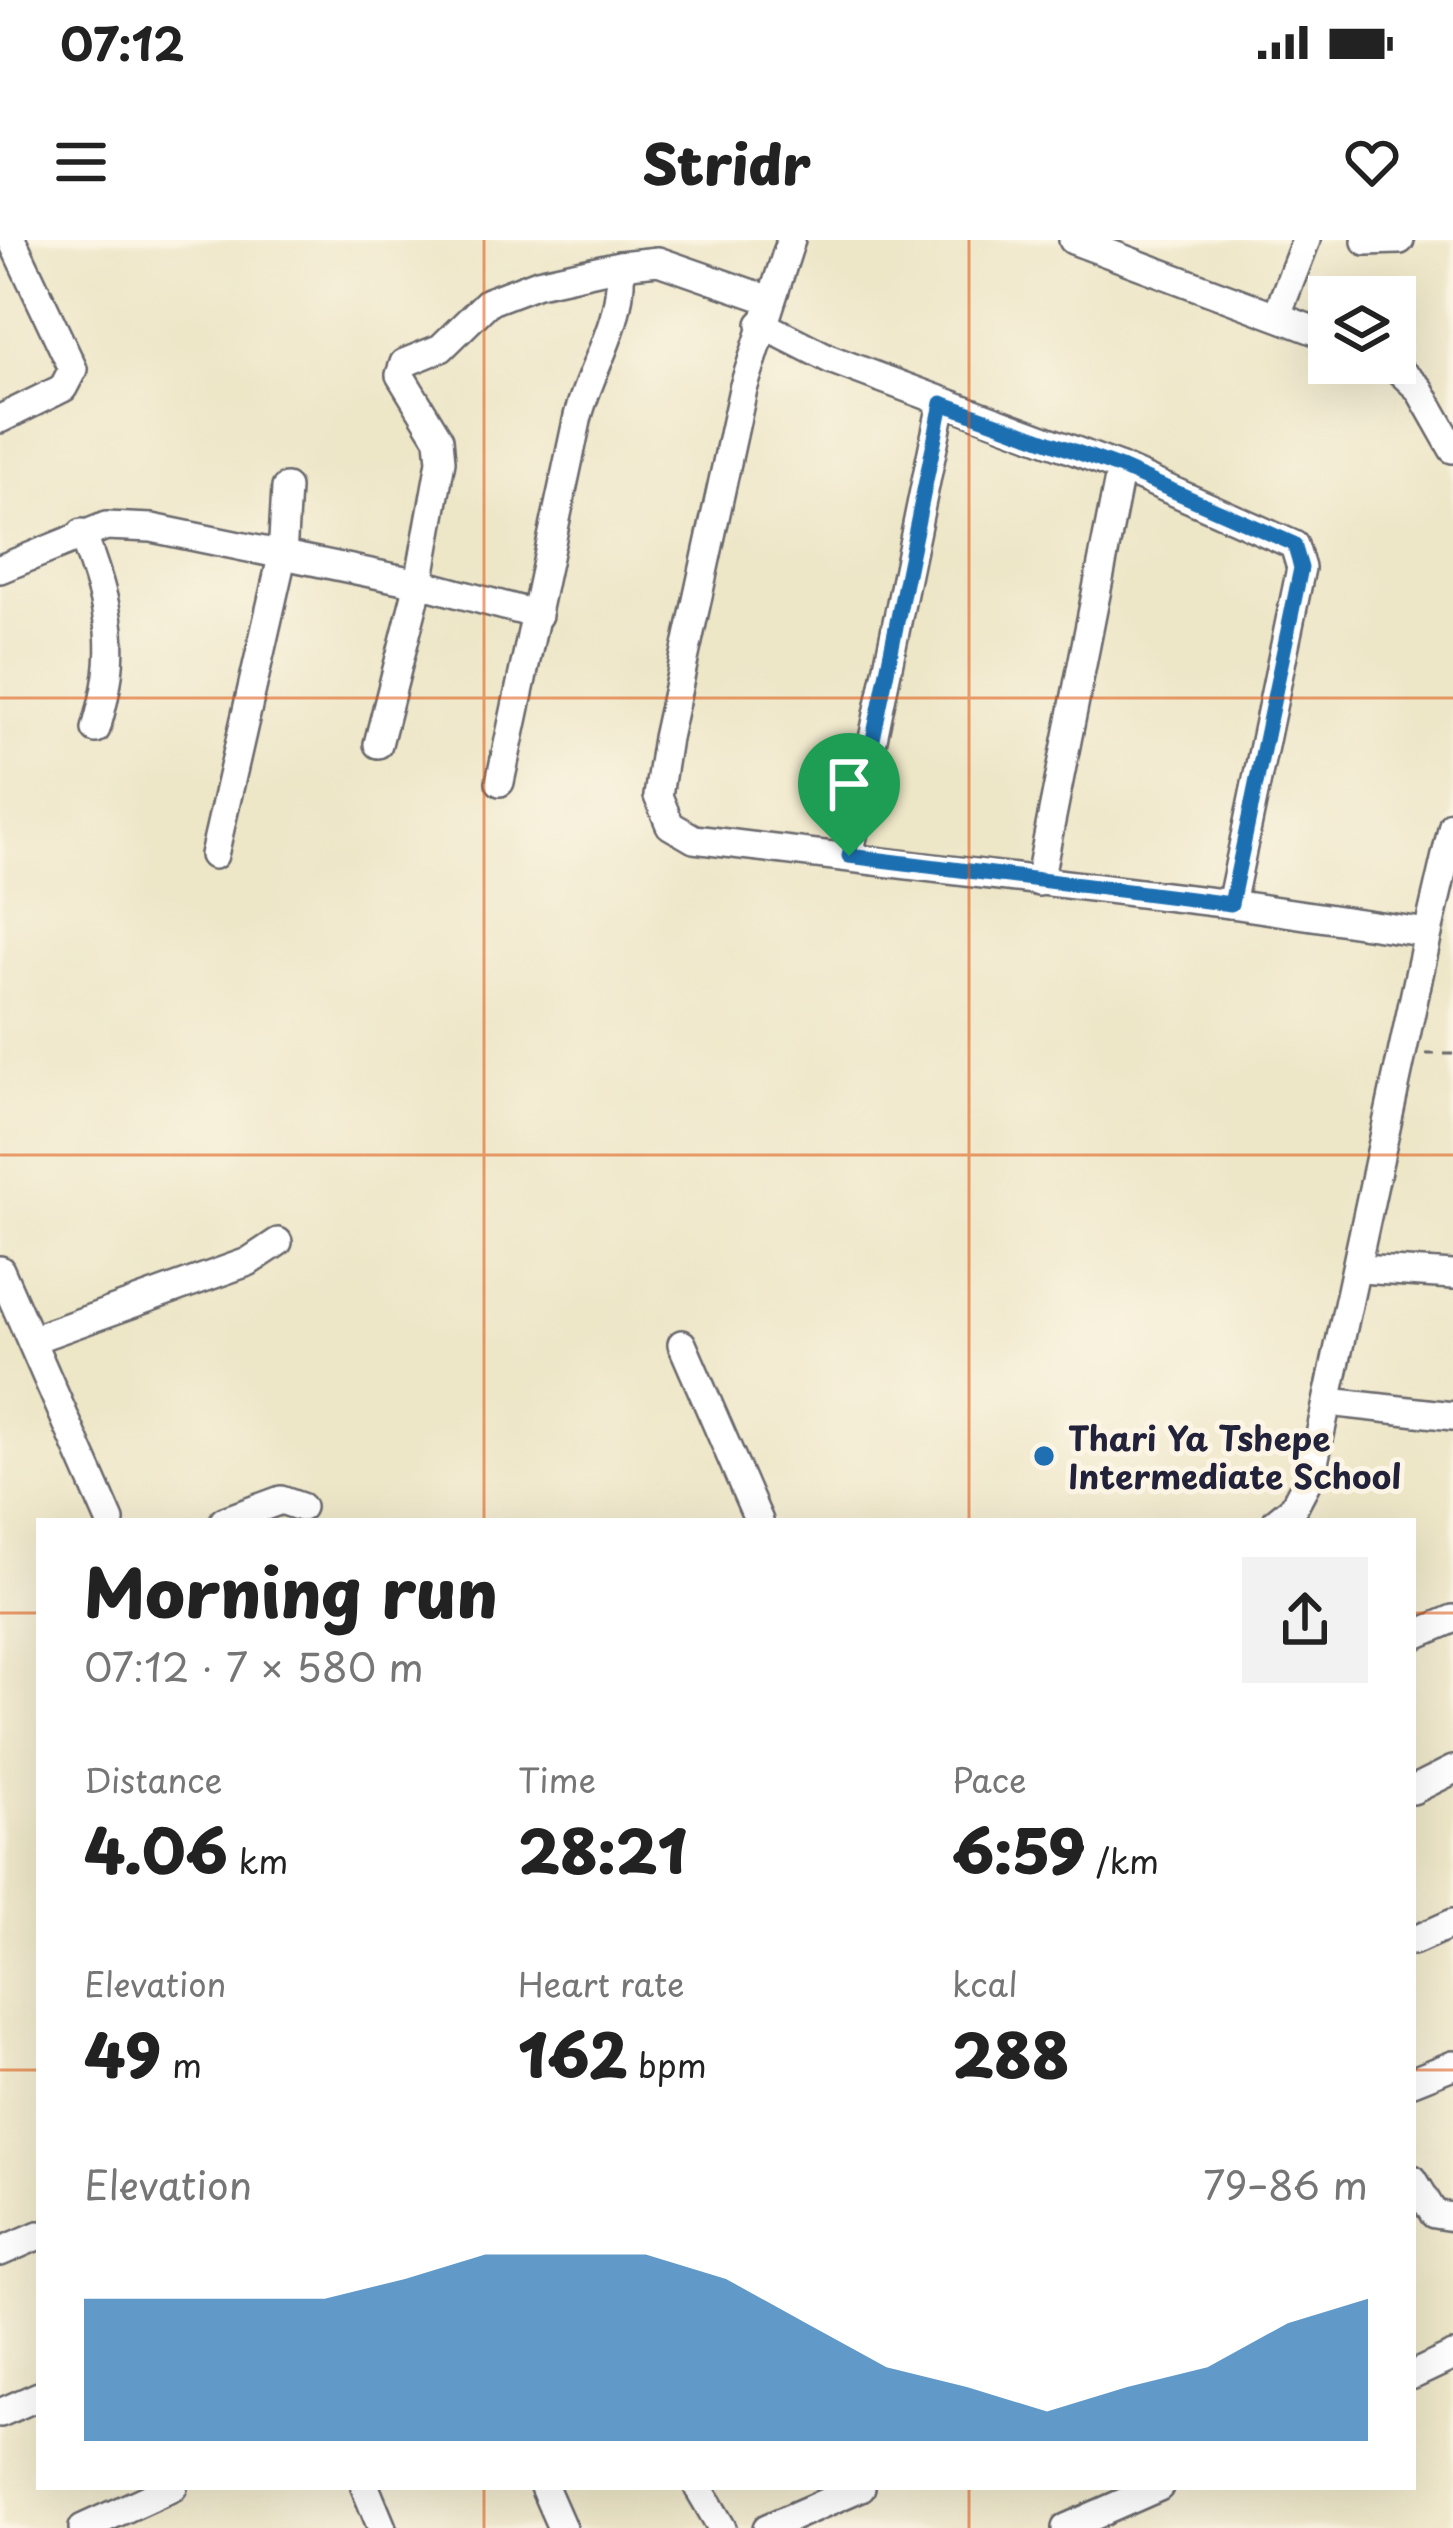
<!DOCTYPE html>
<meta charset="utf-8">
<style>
:root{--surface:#fff;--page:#f2f2f2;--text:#222;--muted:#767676;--accent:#1f6fb2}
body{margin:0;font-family:"Playpen Sans",sans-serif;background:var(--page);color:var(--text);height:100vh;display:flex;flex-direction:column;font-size:45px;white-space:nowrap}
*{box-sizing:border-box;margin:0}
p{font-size:39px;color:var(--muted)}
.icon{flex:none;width:66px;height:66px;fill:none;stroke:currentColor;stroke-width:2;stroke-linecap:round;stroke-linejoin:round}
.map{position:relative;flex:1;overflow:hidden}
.panel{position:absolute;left:36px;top:1278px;width:1380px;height:972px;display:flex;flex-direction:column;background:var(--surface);border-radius:0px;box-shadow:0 12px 48px #0002}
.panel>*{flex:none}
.buttons{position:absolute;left:1308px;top:36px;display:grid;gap:24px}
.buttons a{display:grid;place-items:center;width:108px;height:108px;border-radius:0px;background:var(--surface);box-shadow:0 12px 48px #0002;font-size:60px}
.pin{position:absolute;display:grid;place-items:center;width:102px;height:102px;color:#fff;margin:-123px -51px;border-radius:50% 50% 50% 0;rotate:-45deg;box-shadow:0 0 12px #0007}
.pin .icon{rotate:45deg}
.round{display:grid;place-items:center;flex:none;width:126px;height:126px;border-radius:0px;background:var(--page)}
.headline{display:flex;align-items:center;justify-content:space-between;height:204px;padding:0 48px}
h1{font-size:66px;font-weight:800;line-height:90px}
.stats{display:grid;grid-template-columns:repeat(3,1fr);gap:18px;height:204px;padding:12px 48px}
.stats div{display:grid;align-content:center}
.stats b{font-size:60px;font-weight:800}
.stats small{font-size:33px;font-weight:400}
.stats p{font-size:33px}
.chart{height:336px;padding:24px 48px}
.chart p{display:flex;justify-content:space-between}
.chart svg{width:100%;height:216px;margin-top:12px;fill:var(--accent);opacity:.7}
.status{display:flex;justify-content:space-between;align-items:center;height:84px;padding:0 60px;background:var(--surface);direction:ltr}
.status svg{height:33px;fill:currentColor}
header{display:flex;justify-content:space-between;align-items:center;height:156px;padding:0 48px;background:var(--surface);font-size:54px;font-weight:800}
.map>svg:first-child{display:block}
</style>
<div class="status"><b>07:12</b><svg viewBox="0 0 49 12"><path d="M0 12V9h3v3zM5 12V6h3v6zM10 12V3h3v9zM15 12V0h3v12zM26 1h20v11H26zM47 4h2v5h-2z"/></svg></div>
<header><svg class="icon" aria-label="menu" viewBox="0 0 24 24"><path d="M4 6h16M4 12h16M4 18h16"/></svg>Stridr<svg class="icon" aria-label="heart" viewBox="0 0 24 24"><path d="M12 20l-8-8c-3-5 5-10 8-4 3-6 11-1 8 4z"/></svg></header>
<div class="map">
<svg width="1453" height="2288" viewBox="0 0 1453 2288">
<rect width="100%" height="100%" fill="#fcf5e5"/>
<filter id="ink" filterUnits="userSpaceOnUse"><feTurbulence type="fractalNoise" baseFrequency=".00833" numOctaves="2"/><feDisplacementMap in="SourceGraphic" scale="24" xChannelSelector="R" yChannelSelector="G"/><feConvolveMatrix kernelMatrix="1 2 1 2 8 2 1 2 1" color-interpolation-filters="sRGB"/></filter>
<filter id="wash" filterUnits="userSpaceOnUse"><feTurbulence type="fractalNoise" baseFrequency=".004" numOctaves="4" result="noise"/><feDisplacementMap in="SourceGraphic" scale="48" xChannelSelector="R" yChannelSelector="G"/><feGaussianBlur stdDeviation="2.7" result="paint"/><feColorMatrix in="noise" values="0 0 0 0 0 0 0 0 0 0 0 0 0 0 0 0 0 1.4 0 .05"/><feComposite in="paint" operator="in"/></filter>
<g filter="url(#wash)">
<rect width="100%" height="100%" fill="#ede6c7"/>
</g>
<g filter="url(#ink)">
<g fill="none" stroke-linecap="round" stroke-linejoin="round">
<!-- minor casing -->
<g stroke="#69676c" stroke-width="32">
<g id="minor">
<polyline points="791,0 743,149 667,498 658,556 670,585 694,599 742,605 1231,664 1428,693 1453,585"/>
<polyline points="1073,0 1329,96"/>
<polyline points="1366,1 1400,0"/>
<polyline points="1277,75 1306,0"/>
<polyline points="761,84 830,119 1121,228 1294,305 1301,328 1231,664"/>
<polyline points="1391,123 1419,149 1453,209"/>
<polyline points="0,179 63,148 73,129 12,0"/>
<path d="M 82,293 C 111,372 120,407 96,489"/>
<polyline points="0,329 106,286 152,288 419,343 538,375"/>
<polyline points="378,504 419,343 441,221 439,199 400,135 404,123 441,108 488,62 538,43 620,25 658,21 770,60"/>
<path d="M 500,542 L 578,176 C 592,124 624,82 620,25"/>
<polyline points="214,615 282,317 286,248"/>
<polyline points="849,616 942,163"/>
<polyline points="1039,642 1121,228"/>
<polyline points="1360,1029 1453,1035"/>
<polyline points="0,1030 110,1281"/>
<polyline points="31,1100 248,1022 278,1002"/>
<polyline points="682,1104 759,1281"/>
<polyline points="1329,1162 1453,1176"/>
<polyline points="224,1281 281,1260 301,1267"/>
<polyline points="1277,1281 1293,1268 1312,1232 1428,693"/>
<polyline points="1413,1396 1453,1379"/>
<polyline points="1413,1550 1453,1530"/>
<polyline points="1413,1701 1453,1683"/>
<polyline points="1413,1841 1453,1825"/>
<polyline points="1413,1939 1434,1974 1453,1977"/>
<polyline points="0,2012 39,1995"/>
<polyline points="1413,2135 1453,2116"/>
<polyline points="0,2173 39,2156"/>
<polyline points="365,2247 382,2288"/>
<polyline points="544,2247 562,2288"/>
<polyline points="698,2247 722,2288"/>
<polyline points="83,2288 173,2247"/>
<polyline points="767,2288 861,2247"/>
<polyline points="1066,2288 1159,2247"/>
</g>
</g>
<!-- path -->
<polyline stroke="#69676c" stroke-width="3" stroke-dasharray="9 9" stroke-linecap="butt" points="1426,814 1453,814"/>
<!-- minor -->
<use href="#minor" stroke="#fff" stroke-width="27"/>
</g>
</g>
<g fill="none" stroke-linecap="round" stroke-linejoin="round" filter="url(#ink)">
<!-- route casing -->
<g stroke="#fff" stroke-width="24">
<polygon id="route" points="942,163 1121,228 1294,304 1301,328 1231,664 849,616"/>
</g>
<!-- route -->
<use href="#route" stroke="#1f6fb2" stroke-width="15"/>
</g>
<!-- grid -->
<path fill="none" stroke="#de560e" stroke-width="3" stroke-opacity="0.55" d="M 484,0 L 484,1281M 969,0 L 969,1281M 0,458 L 1453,458M 0,915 L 1453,915M 0,1373 L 39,1373M 1413,1373 L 1453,1373M 0,1830 L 39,1830M 1413,1830 L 1453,1830M 484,2247 L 484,2288M 969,2247 L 969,2288"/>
<!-- markers -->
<circle fill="#1f6fb2" stroke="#fcf5e5" stroke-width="4.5" cx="1044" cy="1216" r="12"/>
<g text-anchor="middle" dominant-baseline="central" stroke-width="10" stroke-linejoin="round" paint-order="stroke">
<!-- poi labels -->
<g font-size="33" font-weight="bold" fill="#22223b" stroke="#fcf5e5" text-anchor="start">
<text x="1068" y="1197">Thari Ya Tshepe<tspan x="1068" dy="38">Intermediate School</tspan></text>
</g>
</g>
</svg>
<div class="buttons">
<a><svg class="icon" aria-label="layers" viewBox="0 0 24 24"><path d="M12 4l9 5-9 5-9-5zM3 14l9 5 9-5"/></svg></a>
</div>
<div class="pin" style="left:849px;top:616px;background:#1e9e55"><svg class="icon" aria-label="arrive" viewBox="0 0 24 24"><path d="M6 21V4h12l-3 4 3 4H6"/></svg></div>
<section class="panel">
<div class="headline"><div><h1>Morning run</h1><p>07:12 · 7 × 580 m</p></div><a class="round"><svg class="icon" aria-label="share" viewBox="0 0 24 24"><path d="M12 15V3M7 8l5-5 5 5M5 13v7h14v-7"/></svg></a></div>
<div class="stats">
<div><p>Distance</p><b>4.06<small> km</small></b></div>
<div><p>Time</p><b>28:21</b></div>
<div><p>Pace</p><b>6:59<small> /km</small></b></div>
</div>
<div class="stats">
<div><p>Elevation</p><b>49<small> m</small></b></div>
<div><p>Heart rate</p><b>162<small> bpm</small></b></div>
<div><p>kcal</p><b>288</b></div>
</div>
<div class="chart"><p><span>Elevation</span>79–86 m</p>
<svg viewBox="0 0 160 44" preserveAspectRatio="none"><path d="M0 44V15L10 15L20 15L30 15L40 11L50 6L60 6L70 6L80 11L90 20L100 29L110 33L120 38L130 33L140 29L150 20L160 15V44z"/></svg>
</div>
</section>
</div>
